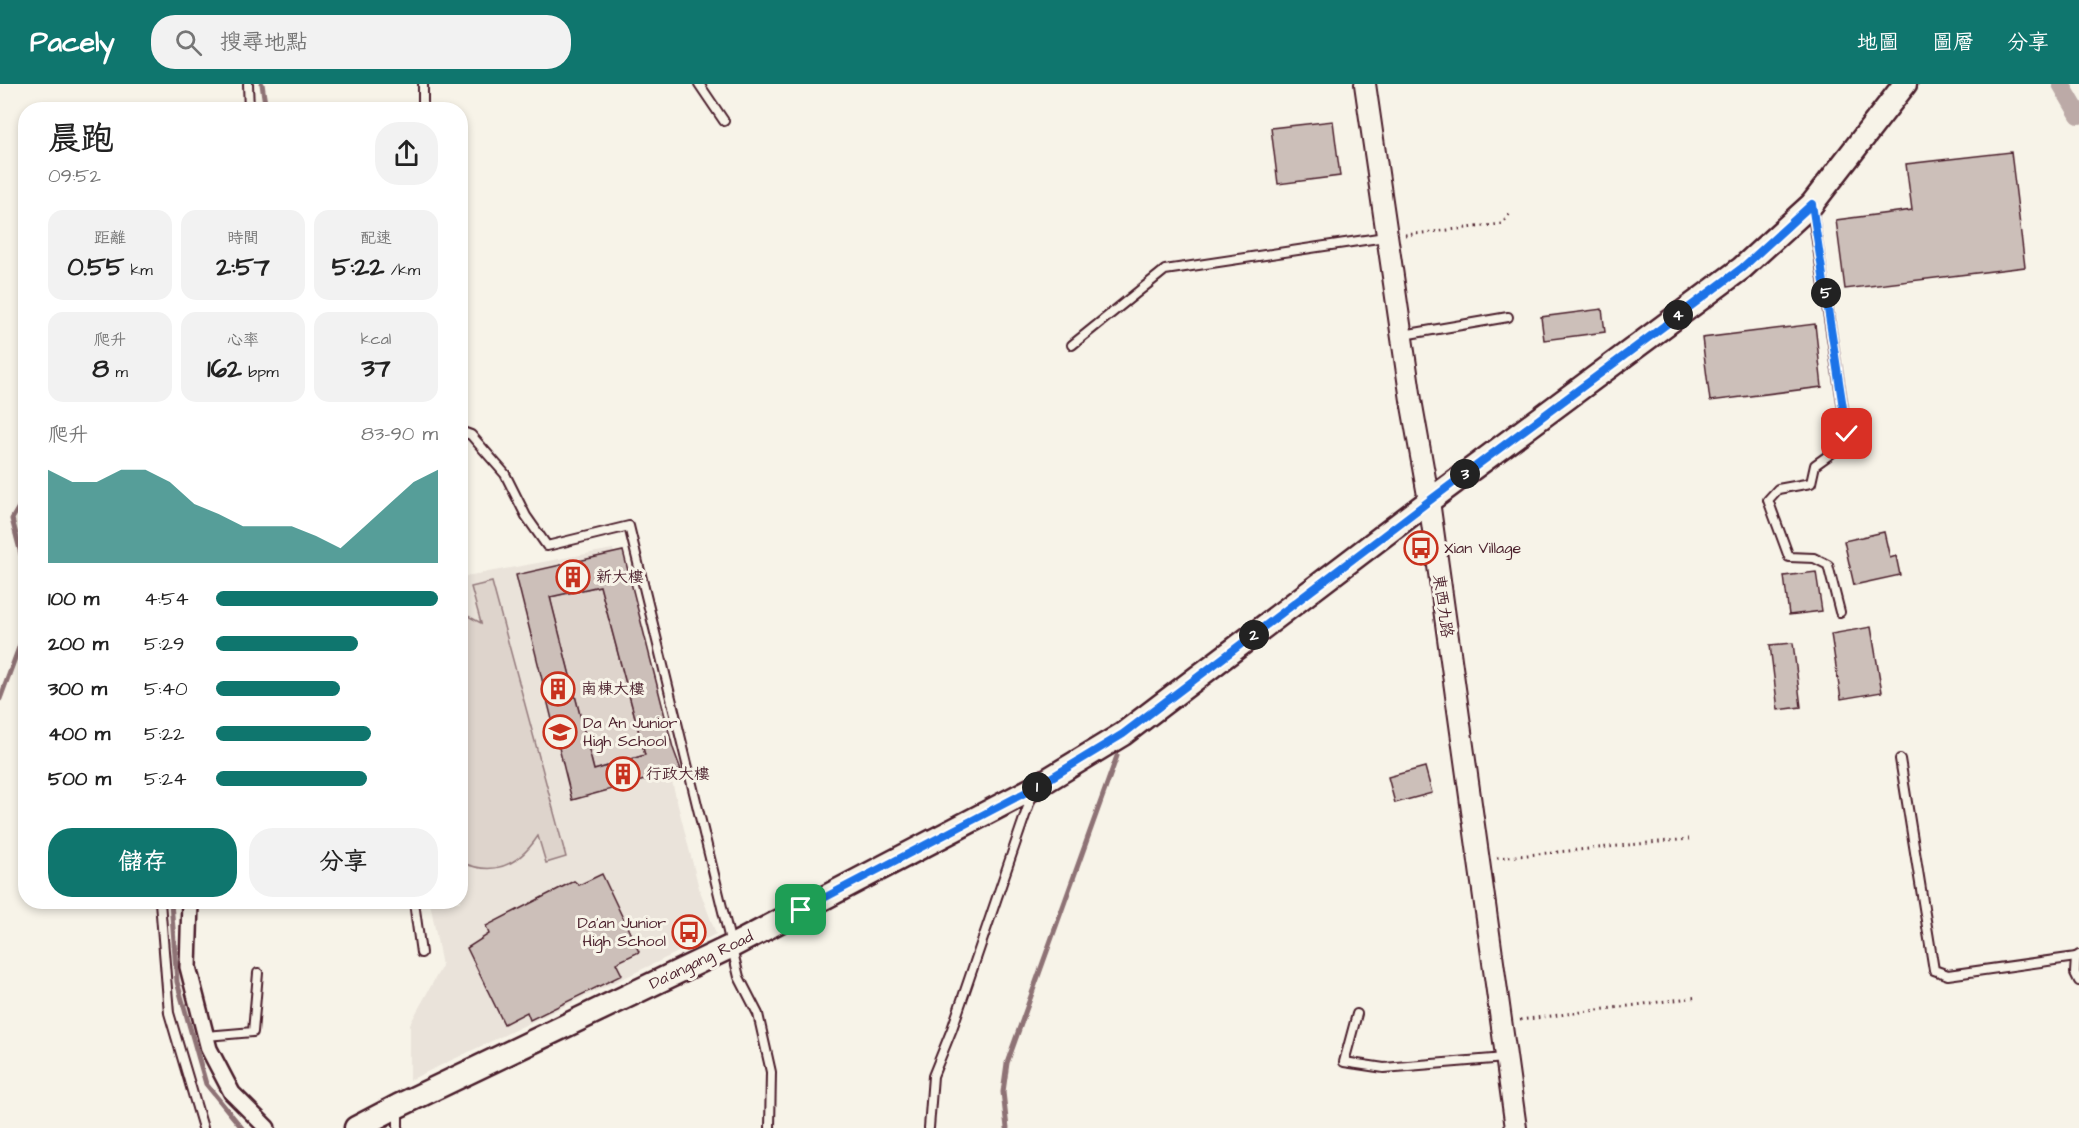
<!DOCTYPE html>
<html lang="zh-TW">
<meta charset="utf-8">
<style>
:root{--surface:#fff;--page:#f2f2f2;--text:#222;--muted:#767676;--accent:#0f766e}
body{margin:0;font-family:"Architects Daughter","LXGW WenKai TC",sans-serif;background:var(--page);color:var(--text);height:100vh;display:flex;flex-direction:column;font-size:22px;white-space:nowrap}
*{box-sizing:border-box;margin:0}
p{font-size:20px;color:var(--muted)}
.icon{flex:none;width:33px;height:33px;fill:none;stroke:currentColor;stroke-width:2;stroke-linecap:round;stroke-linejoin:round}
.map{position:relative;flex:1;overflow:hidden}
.details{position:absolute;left:18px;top:18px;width:450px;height:807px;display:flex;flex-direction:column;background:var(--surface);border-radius:24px;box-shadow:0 3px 9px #0003}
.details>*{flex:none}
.pin{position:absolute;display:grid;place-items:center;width:51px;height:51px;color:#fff;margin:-26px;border-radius:12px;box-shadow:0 3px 9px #0006}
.km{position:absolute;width:30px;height:30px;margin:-15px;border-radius:50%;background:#222;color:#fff;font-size:16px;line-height:30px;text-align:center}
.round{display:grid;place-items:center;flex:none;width:63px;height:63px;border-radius:24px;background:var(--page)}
.headline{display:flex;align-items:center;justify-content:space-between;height:102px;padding:0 30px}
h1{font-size:33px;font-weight:700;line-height:45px}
.figures{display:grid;grid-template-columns:repeat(3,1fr);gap:9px;height:102px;padding:6px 30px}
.figures div{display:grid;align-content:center;border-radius:15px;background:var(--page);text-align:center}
.figures b{font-size:26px;font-weight:700}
.figures small{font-size:16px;font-weight:400}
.figures p{font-size:16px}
.chart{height:168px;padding:12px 30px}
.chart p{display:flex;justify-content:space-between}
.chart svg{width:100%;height:108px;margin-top:6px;fill:var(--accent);opacity:.7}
.cta{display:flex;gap:12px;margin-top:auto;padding:12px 30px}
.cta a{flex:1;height:69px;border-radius:24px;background:var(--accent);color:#fff;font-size:24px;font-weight:700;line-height:69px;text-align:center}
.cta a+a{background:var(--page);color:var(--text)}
ul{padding:0 30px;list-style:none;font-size:20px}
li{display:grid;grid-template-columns:96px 72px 1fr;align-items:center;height:45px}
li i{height:15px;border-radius:8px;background:var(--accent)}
header{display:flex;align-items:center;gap:36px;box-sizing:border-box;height:84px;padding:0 30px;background:var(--accent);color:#fff}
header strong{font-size:28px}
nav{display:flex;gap:33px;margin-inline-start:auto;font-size:21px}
.search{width:420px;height:54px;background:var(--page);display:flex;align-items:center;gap:15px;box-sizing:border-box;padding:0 21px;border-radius:24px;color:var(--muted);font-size:22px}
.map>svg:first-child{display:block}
</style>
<header>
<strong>Pacely</strong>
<div class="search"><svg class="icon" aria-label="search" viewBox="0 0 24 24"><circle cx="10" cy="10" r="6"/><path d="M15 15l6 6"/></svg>搜尋地點</div>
<nav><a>地圖</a><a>圖層</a><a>分享</a></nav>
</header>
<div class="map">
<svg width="2079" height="1044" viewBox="0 0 2079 1044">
<rect width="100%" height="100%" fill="#f7f3e8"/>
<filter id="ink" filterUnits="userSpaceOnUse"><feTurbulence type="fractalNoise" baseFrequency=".0167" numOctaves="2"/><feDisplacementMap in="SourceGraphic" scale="12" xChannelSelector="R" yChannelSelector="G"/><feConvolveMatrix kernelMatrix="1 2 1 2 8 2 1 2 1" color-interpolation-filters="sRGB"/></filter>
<g filter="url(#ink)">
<!-- built -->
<polygon fill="#eae3da" points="613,465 699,804 716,850 410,996 410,940 442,882 430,818 460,818 461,493"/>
<!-- green -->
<g fill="#ded4cc" stroke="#947a7c" stroke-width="1.5">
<path d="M 492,498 L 566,773 L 546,779 L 538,752 C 519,781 494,793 461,778 L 460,532 L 468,532 L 481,539 L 471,503 Z"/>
<polygon points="600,502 645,671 594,686 551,518 551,513"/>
</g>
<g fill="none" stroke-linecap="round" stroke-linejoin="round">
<!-- stream -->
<g stroke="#8e7275" stroke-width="5">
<polyline points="262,0 266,26"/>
<polyline points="26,411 12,435 26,489"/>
<polyline points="0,615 21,558 26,527"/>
<polyline points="171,818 177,898 206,1000 242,1044"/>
<polyline points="1007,1044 1003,1008 1007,979 1117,672"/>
</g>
<!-- canal -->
<polyline stroke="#bcaaa7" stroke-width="18" points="2061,0 2079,31"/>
</g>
<!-- building -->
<g fill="#ccbfb9" stroke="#4a1f2b" stroke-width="1.5" fill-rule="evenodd">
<polygon points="1333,37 1340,92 1278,100 1271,44"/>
<polygon points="2011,68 2025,183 1845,205 1836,136 1912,126 1906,80"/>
<polygon points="1602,225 1605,248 1544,256 1541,233"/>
<polygon points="1815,240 1822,303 1710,317 1702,254"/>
<polygon points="1884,448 1890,474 1896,472 1900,491 1854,501 1844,457"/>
<path d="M 623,467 L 673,664 L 681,686 L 572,716 L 516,491 ZM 600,502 L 645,671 L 594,686 L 550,513 Z"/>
<polygon points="1816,488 1822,527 1789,531 1784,492"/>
<polygon points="1871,543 1882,608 1841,615 1831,550"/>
<polygon points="1793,559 1801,623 1778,626 1770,561"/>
<polygon points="1425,683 1432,709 1395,719 1388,693"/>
<polygon points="602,790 639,868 616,879 622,891 530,936 527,928 504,940 467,864 489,850 486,842 574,797 579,801"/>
</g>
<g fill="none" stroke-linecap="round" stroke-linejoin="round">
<!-- service casing -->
<g stroke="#4a1f2b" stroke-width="12">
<g id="service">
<polyline points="248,0 249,26"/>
<polyline points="699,0 724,37"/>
<polyline points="423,26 423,0"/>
<polyline points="1812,125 1847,350 1843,361 1815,381 1811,399 1778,405 1768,416 1789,473 1814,474 1828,481 1840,528"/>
<polyline points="1403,251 1508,233"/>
<polyline points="1072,261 1165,186 1385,153"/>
<polyline points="460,347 471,351 505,390 526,432 547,462 629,442 739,893 758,930 771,988 770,1044"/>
<polyline points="1900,675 1934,886 1948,891 2076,873"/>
<polyline points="160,818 169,929 203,1044"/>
<polyline points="414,818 421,869"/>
<polyline points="2079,871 2076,873 2075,889 2079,897"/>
<polyline points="1357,930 1344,978 1384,984 1505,974"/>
<polyline points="206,952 253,948 258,889"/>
<polyline points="398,1026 398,1044"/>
<polyline points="929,1044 933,992 952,945 1032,711"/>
</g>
</g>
<!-- minor casing -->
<g stroke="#4a1f2b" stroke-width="20">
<polyline id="minor" points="190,818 188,883 209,965 232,1009 267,1044"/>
</g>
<!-- tertiary casing -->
<g stroke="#4a1f2b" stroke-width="24">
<polyline id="tertiary" points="1365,0 1411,316 1429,417 1516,1044"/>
</g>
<!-- secondary casing -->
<g stroke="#4a1f2b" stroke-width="27">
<polyline id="secondary" points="356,1044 398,1022 732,862 1034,704 1123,650 1429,417 1742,184 1812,120 1905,0"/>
</g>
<!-- path -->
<g stroke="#4a1f2b" stroke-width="3" stroke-dasharray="1.5 4.5" stroke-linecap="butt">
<polyline points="1405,151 1502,140 1511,128"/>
<polyline points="1497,774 1689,755"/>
<polyline points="1520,936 1698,913"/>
</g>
<!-- service -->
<use href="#service" stroke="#f7f3e8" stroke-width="8"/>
<!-- minor -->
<use href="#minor" stroke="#f7f3e8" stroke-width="15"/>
<!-- tertiary -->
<use href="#tertiary" stroke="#f7f3e8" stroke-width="20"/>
<!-- secondary -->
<use href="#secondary" stroke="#f7f3e8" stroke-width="22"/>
</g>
</g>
<g fill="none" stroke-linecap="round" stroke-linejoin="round" filter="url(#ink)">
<!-- route casing -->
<g stroke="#fff" stroke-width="12">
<polyline id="route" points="801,826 1034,704 1123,650 1429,417 1742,184 1812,120 1847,350"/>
</g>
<!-- route -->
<use href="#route" stroke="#1a73e8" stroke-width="8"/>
</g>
<!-- icons -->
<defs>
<g id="bus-ring" transform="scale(1.725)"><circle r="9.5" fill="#f7f3e8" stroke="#c8321e" stroke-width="1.5"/><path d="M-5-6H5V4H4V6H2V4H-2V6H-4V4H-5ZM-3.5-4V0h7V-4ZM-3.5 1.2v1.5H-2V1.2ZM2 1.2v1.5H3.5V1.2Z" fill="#c8321e"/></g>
<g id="building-ring" transform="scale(1.725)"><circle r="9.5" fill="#f7f3e8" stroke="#c8321e" stroke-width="1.5"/><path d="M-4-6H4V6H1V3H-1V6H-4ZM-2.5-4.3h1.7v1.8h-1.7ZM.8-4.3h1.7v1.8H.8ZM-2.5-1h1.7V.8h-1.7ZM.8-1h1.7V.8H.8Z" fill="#c8321e"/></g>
<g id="school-ring" transform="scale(1.725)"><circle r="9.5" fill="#f7f3e8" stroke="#c8321e" stroke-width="1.5"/><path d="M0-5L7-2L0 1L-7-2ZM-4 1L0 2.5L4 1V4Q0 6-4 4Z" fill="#c8321e"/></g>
</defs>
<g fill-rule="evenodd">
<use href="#bus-ring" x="1421" y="464"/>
<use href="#building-ring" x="573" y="493"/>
<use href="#building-ring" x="558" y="605"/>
<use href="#school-ring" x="560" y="648"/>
<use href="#building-ring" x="623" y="690"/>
<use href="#bus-ring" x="689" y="848"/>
</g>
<g text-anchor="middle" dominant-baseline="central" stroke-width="6" stroke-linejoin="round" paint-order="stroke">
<!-- poi labels -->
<g font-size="16" fill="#4a1f2b" stroke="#f7f3e8" text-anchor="start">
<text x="1444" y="464">Xian Village</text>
<text x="596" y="493">新大樓</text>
<text x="581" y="605">南棟大樓</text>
<text x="583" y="639">Da An Junior<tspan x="583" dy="18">High School</tspan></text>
<text x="646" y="690">行政大樓</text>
<text x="666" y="839" text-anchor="end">Da'an Junior<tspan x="666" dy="18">High School</tspan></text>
</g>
<!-- street labels -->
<g font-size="16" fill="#4a1f2b" stroke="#f7f3e8">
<text transform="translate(1443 522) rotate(82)">東西九路</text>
<text transform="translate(701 876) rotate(-26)">Da’angang Road</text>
</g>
</g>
</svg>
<div class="pin" style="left:801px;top:826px;background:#1e9e55"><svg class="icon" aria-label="arrive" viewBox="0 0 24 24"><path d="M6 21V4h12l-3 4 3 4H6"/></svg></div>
<div class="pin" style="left:1847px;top:350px;background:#d93025"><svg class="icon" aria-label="check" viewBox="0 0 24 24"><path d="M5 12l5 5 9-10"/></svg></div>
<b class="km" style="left:1037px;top:703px">1</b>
<b class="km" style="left:1254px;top:551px">2</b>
<b class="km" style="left:1465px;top:390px">3</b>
<b class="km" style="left:1678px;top:231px">4</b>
<b class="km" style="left:1826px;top:209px">5</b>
<section class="details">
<div class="headline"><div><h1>晨跑</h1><p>09:52</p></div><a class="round"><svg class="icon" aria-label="share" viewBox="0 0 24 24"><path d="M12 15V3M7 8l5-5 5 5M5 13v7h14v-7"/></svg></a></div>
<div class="figures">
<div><p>距離</p><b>0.55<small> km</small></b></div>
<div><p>時間</p><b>2:57</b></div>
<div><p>配速</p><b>5:22<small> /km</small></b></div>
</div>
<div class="figures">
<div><p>爬升</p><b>8<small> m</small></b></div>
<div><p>心率</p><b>162<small> bpm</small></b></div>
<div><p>kcal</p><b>37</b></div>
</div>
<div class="chart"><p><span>爬升</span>83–90 m</p>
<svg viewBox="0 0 160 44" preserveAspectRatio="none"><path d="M0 44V6L10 11L20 11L30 6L40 6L50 11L60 20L70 24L80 29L90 29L100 29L110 33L120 38L130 29L140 20L150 11L160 6V44z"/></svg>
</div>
<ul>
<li><b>100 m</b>4:54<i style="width:100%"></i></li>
<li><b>200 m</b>5:29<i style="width:64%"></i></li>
<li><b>300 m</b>5:40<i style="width:56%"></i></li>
<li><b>400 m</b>5:22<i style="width:70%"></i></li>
<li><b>500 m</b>5:24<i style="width:68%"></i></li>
</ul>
<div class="cta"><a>儲存</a><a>分享</a></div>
</section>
</div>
